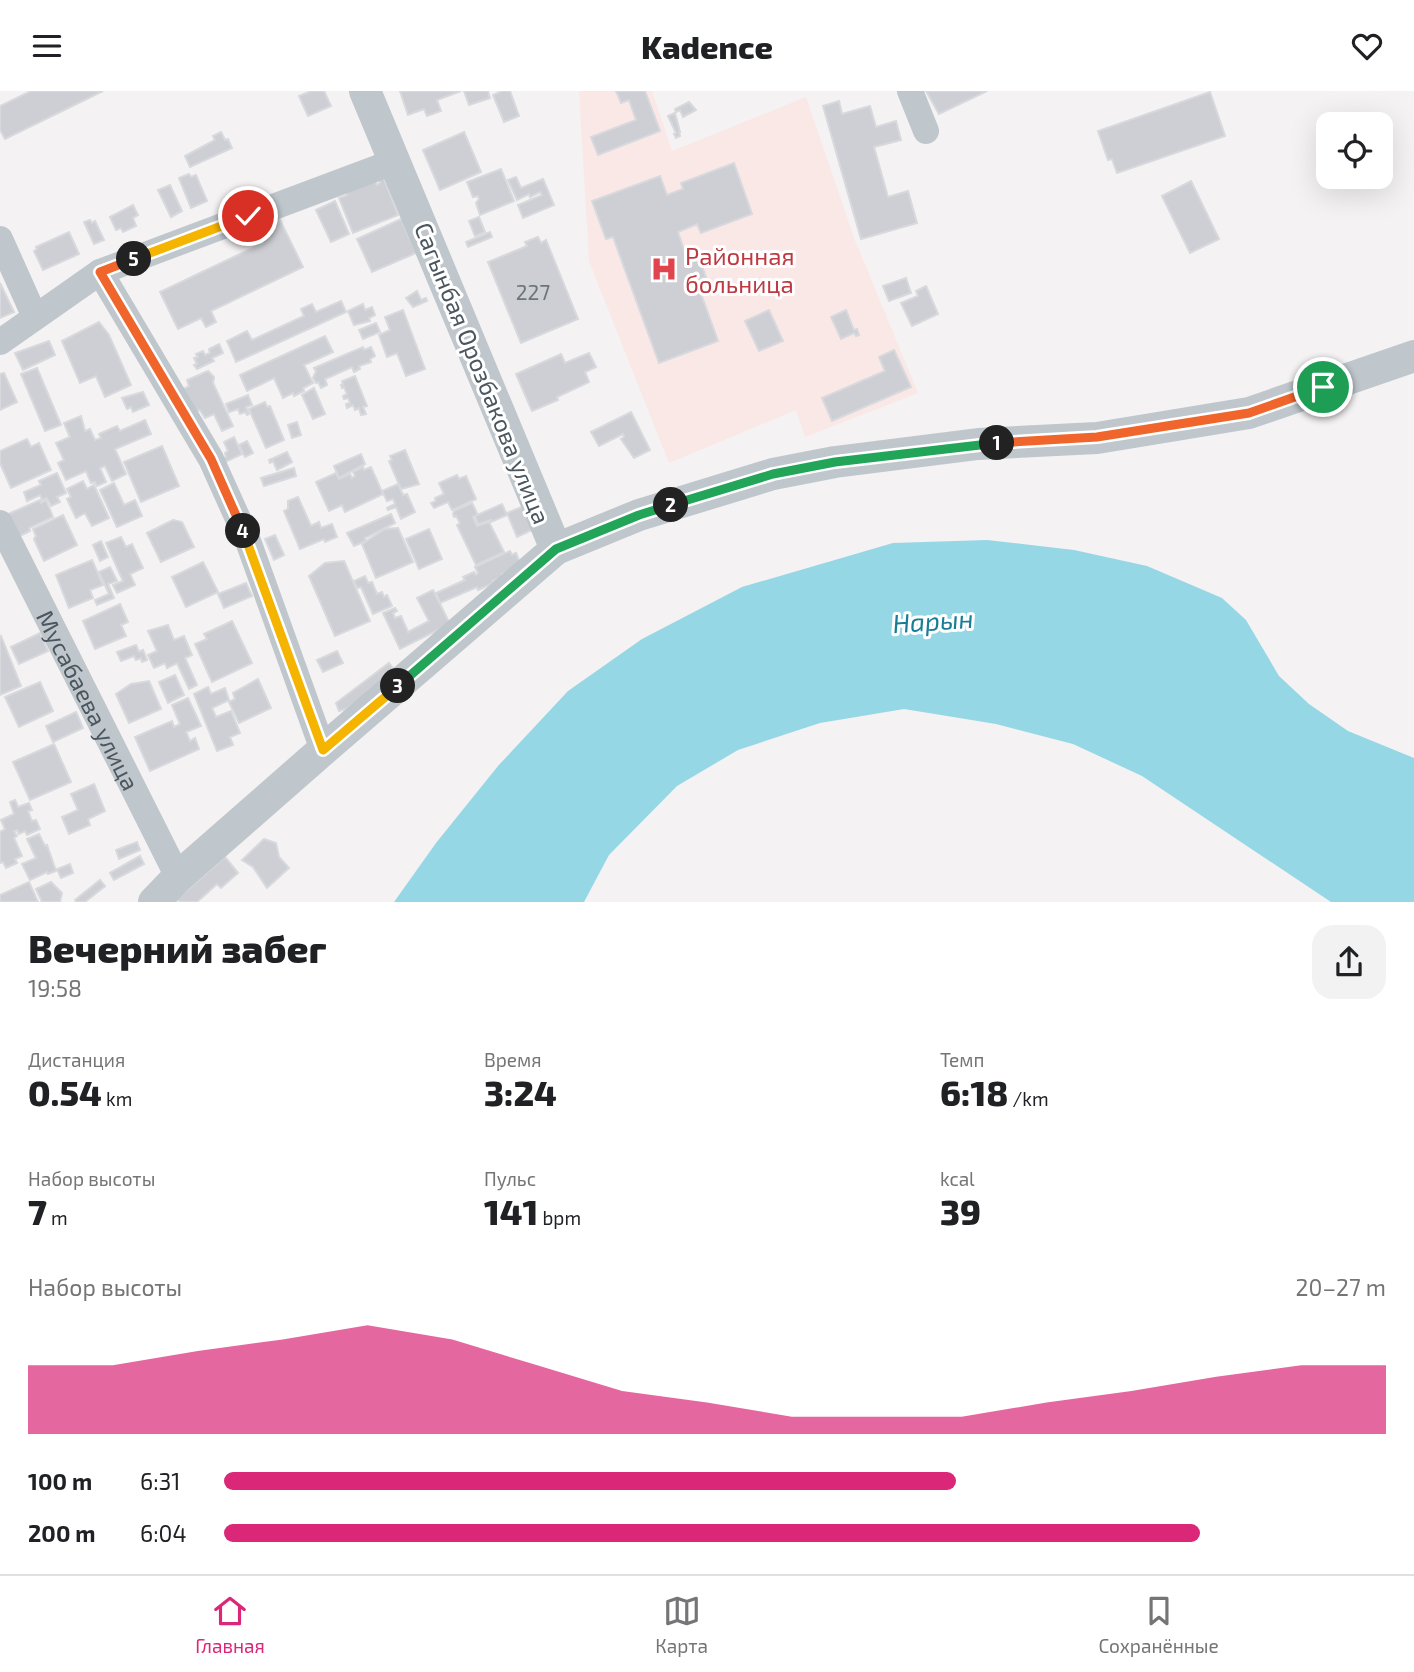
<!DOCTYPE html>
<html lang="ru">
<meta charset="utf-8">
<style>
:root{--surface:#fff;--page:#f2f2f2;--text:#202124;--muted:#757577;--line:#e0e0e0;--accent:#db2777}
body{margin:0;font-family:"Exo 2",sans-serif;background:var(--page);color:var(--text);height:100vh;display:flex;flex-direction:column;font-size:26px;white-space:nowrap}
*{box-sizing:border-box;margin:0}
p{font-size:23px;color:var(--muted)}
.icon{flex:none;width:38px;height:38px;fill:none;stroke:currentColor;stroke-width:2;stroke-linecap:round;stroke-linejoin:round}
.map{position:relative;height:811px;overflow:hidden}
.panel{display:flex;flex-direction:column;background:var(--surface);flex:1}
.panel>*{flex:none}
.controls{position:absolute;left:1316px;top:21px;display:grid;gap:14px}
.controls a{display:grid;place-items:center;width:77px;height:77px;border-radius:14px;background:var(--surface);box-shadow:0 7px 28px #0002;font-size:35px}
.pin{position:absolute;display:grid;place-items:center;width:60px;height:60px;color:#fff;margin:-30px;border:4px solid #fff;border-radius:50%;box-shadow:0 2px 7px #0007}
.km{position:absolute;width:35px;height:35px;margin:-18px;border-radius:50%;background:#222;color:#fff;font-size:19px;line-height:35px;text-align:center}
.round{display:grid;place-items:center;flex:none;width:74px;height:74px;border-radius:21px;background:var(--page)}
.overview{display:flex;align-items:center;justify-content:space-between;height:119px;padding:0 28px}
h1{font-size:38px;font-weight:800;line-height:52px}
.metrics{display:grid;grid-template-columns:repeat(3,1fr);gap:10px;height:119px;padding:7px 28px}
.metrics div{display:grid;align-content:center}
.metrics b{font-size:35px;font-weight:800}
.metrics small{font-size:19px;font-weight:400}
.metrics p{font-size:19px}
.chart{height:196px;padding:14px 28px}
.chart p{display:flex;justify-content:space-between}
.chart svg{width:100%;height:126px;margin-top:7px;fill:var(--accent);opacity:.7}
ul{padding:0 28px;list-style:none;font-size:23px}
li{display:grid;grid-template-columns:112px 84px 1fr;align-items:center;height:52px}
li i{height:18px;border-radius:9px;background:var(--accent)}
header{display:flex;justify-content:space-between;align-items:center;height:91px;padding:0 28px;background:var(--surface);font-size:32px;font-weight:800}
.tab-bar{display:flex;justify-content:space-around;align-items:center;height:98px;border-top:2px solid var(--line);background:var(--surface);font-size:19px;color:var(--muted)}
.tab-bar a{display:grid;justify-items:center;gap:4px}
.tab-bar .selected{color:var(--accent)}
.map>svg:first-child{display:block}
</style>
<header><svg class="icon" aria-label="menu" viewBox="0 0 24 24"><path d="M4 6h16M4 12h16M4 18h16"/></svg>Kadence<svg class="icon" aria-label="heart" viewBox="0 0 24 24"><path d="M12 20l-8-8c-3-5 5-10 8-4 3-6 11-1 8 4z"/></svg></header>
<div class="map">
<svg width="1414" height="811" viewBox="0 0 1414 811">
<rect width="100%" height="100%" fill="#f4f2f2"/>
<!-- medical -->
<polygon fill="#fae8e7" points="579,0 652,0 672,60 806,6 854,147 918,302 805,346 796,319 669,372 589,170"/>
<!-- water -->
<polygon fill="#96d7e6" points="987,449 1074,459 1147,475 1222,507 1246,529 1279,585 1309,613 1348,640 1414,667 1414,811 1331,811 1142,685 1073,653 996,633 904,618 820,632 738,659 677,695 609,764 584,811 394,811 436,752 498,675 568,600 642,548 742,496 893,452"/>
<!-- building -->
<g fill="#cdcfd4" stroke="#d7d9dd" stroke-width="2">
<polygon points="31,0 103,0 5,48 0,39 0,15"/>
<polygon points="311,0 324,0 331,15 308,25 299,5"/>
<polygon points="400,0 461,0 437,9 441,20 427,25 424,18 408,24"/>
<polygon points="464,0 488,0 490,7 469,14"/>
<polygon points="502,0 510,0 519,25 504,31 493,4"/>
<polygon points="616,0 645,0 660,40 598,64 591,46 636,29 629,9 621,12"/>
<polygon points="926,0 987,0 939,23"/>
<polygon points="1210,1 1225,45 1117,82 1112,68 1108,69 1098,40"/>
<polygon points="839,10 842,23 870,15 876,36 896,30 901,49 874,56 888,106 908,100 917,132 861,148 823,15"/>
<polygon points="689,11 696,19 683,26 680,19 676,21 675,18"/>
<polygon points="675,22 680,41 679,41 680,45 676,47 674,43 676,42 668,25"/>
<polygon points="221,41 225,49 228,48 232,57 190,76 185,65 215,49 213,45"/>
<polygon points="464,41 481,81 440,99 423,59"/>
<polygon points="734,72 752,123 701,142 697,133 678,141 688,170 699,167 706,186 696,189 718,250 659,272 613,146 606,148 592,110 660,85 667,104 683,98 681,92"/>
<polygon points="501,78 514,110 480,124 476,112 479,108 478,105 473,106 467,91"/>
<polygon points="189,83 191,86 196,84 207,110 191,117 179,87"/>
<polygon points="382,83 398,124 353,142 339,107 347,104 346,99 373,86 377,94 380,92 377,85"/>
<polygon points="516,86 521,97 543,88 554,114 523,127 518,114 542,104 540,101 530,106 529,103 517,109 508,89"/>
<polygon points="1191,90 1219,148 1190,162 1162,105"/>
<polygon points="170,94 182,120 171,126 158,99"/>
<polygon points="335,110 349,143 331,151 316,119"/>
<polygon points="133,114 138,124 133,127 136,135 123,141 121,137 116,139 110,126"/>
<polygon points="276,121 303,176 211,220 216,231 206,236 201,227 178,238 160,201 263,152 253,132"/>
<polygon points="479,126 485,141 475,145 469,130"/>
<polygon points="401,128 416,162 372,181 357,148"/>
<polygon points="90,129 92,132 95,130 104,149 94,153 84,131"/>
<polygon points="69,141 79,163 43,179 34,160 37,158 36,156"/>
<polygon points="490,141 492,146 468,156 466,151"/>
<polygon points="538,146 541,152 546,149 578,228 521,252 488,171 527,155 525,151"/>
<polygon points="906,187 911,202 889,210 883,195"/>
<polygon points="0,192 14,221 0,227"/>
<polygon points="926,195 938,223 912,235 901,212 918,205 916,200"/>
<polygon points="417,200 421,209 426,207 427,210 413,216 406,207"/>
<polygon points="341,210 346,221 236,271 227,250 247,240 252,249 304,225 301,218 312,213 316,221"/>
<polygon points="363,213 365,219 372,216 375,224 369,227 370,230 354,234 348,220"/>
<polygon points="403,219 425,278 406,285 397,262 387,266 379,244 390,239 385,226"/>
<polygon points="769,219 783,250 759,260 745,230"/>
<polygon points="846,219 854,239 857,238 859,244 856,245 854,242 841,248 831,226"/>
<polygon points="99,231 109,244 131,294 105,306 96,285 80,292 62,250"/>
<polygon points="376,232 380,241 363,248 359,239"/>
<polygon points="325,245 333,261 304,274 313,292 303,297 304,300 294,305 293,302 283,307 274,287 247,300 240,284"/>
<polygon points="49,250 55,264 23,279 15,262"/>
<polygon points="219,253 223,262 212,267 214,270 197,278 194,274 197,273 194,267 198,266 196,263 203,260 205,264 210,262 209,258"/>
<polygon points="363,256 364,259 371,256 375,265 370,268 371,271 359,275 360,278 354,281 352,276 325,288 327,294 321,297 318,291 316,292 313,287 316,280 314,277"/>
<polygon points="894,259 911,296 832,330 822,307 885,280 879,266"/>
<polygon points="589,262 596,276 585,281 589,291 557,306 558,309 532,320 516,283 561,263 565,272"/>
<polygon points="37,277 61,334 45,340 21,283"/>
<polygon points="208,280 214,286 213,292 233,335 222,340 214,323 205,327 200,319 193,322 182,299 189,295 187,289"/>
<polygon points="4,282 17,311 0,319 0,283"/>
<polygon points="355,285 367,315 363,316 366,323 361,324 359,317 355,319 353,314 347,317 346,313 350,312 348,307 344,308 343,305 347,303 344,296 342,297 341,294 343,293 342,290"/>
<polygon points="314,297 325,323 313,328 302,304"/>
<polygon points="143,301 149,314 133,321 131,316 127,318 122,307"/>
<polygon points="248,304 252,314 246,316 249,323 247,324 245,321 240,323 238,318 229,321 226,313"/>
<polygon points="265,311 267,316 270,315 284,349 266,357 249,318"/>
<polygon points="631,321 650,359 634,367 621,348 624,346 623,343 599,355 591,341"/>
<polygon points="81,325 85,340 90,338 95,349 101,347 99,343 117,335 120,340 145,329 151,343 115,358 126,383 112,390 105,375 100,377 106,391 97,395 95,391 91,392 86,380 66,389 58,372 64,369 56,352 70,346 64,332"/>
<polygon points="297,331 301,344 292,347 288,334"/>
<polygon points="234,346 242,363 223,372 221,368 226,366 225,362 228,360 224,351"/>
<polygon points="27,348 31,356 39,352 51,379 11,397 0,372 0,360"/>
<polygon points="247,350 253,362 245,366 239,354"/>
<polygon points="162,355 179,395 141,411 124,371"/>
<polygon points="405,359 419,393 401,398 389,370 392,369 390,365"/>
<polygon points="287,361 292,371 277,379 273,370 270,372 269,369"/>
<polygon points="361,363 365,373 339,387 334,375"/>
<polygon points="363,376 364,379 371,376 383,403 345,421 342,414 329,420 316,391 336,382 339,388 350,383 352,387 355,385 353,381"/>
<polygon points="294,377 296,385 264,395 261,387"/>
<polygon points="57,382 66,402 57,406 60,411 51,415 47,407 42,409 40,404 27,410 24,401 41,394 39,390"/>
<polygon points="457,384 459,388 466,385 476,408 452,419 448,411 434,417 431,412 436,410 435,407 444,403 439,392"/>
<polygon points="83,390 87,398 94,394 109,427 92,435 85,422 76,427 67,408 71,406 67,398"/>
<polygon points="114,392 124,414 135,409 142,425 117,436 100,399"/>
<polygon points="398,393 403,404 407,403 415,421 401,428 396,416 388,419 387,417 395,413 393,408 387,410 382,400"/>
<polygon points="298,406 311,435 319,431 321,437 332,433 337,446 325,451 324,448 300,458 284,420 288,418 288,410"/>
<polygon points="40,409 41,412 46,409 53,426 29,437 30,440 16,447 6,424"/>
<polygon points="472,412 478,424 473,426 477,435 489,431 504,461 476,474 457,434 460,432 456,425 454,426 453,423 454,420"/>
<polygon points="502,413 507,424 491,431 491,429 478,433 475,425"/>
<polygon points="524,415 534,438 517,446 507,422"/>
<polygon points="391,423 395,432 365,447 366,450 354,455 347,442"/>
<polygon points="63,424 77,454 44,470 34,448 36,445 33,438"/>
<polygon points="173,429 182,431 194,456 161,471 147,442"/>
<polygon points="398,437 413,471 376,487 362,453 385,438"/>
<polygon points="429,438 442,468 419,478 406,448"/>
<polygon points="275,444 284,464 274,469 265,448"/>
<polygon points="121,446 126,456 132,453 143,477 130,483 135,494 117,502 113,494 123,490 106,452"/>
<polygon points="101,450 108,466 100,470 93,454"/>
<polygon points="510,460 512,464 516,462 520,472 518,476 502,483 504,485 493,490 493,492 478,499 477,496 440,512 436,502 465,489 463,486 474,481 476,484 478,482 475,476"/>
<polygon points="92,469 103,494 90,499 93,507 69,517 56,484"/>
<polygon points="344,470 370,530 335,545 309,485 325,472"/>
<polygon points="203,471 218,501 186,516 172,486"/>
<polygon points="110,476 117,490 108,493 114,507 97,514 95,509 109,503 99,481"/>
<polygon points="365,485 368,492 372,491 377,503 382,501 384,506 387,504 392,515 373,523 361,496 357,497 354,490"/>
<polygon points="246,492 252,505 224,517 218,503"/>
<polygon points="433,499 450,533 400,558 383,522 395,517 397,520 393,522 395,527 401,525 408,541 429,530 417,507"/>
<polygon points="120,513 128,531 121,534 126,545 95,558 83,530"/>
<polygon points="232,530 252,572 212,591 195,553 207,548 204,543"/>
<polygon points="168,534 174,549 184,545 192,564 185,567 197,594 189,598 177,572 167,577 165,572 154,577 148,564 157,560 148,540"/>
<polygon points="40,542 48,560 19,573 11,556"/>
<polygon points="1,545 21,595 0,604 0,546"/>
<polygon points="136,554 139,561 143,559 147,569 142,571 141,567 136,569 134,565 121,570 117,561"/>
<polygon points="337,560 343,572 323,581 317,569"/>
<polygon points="389,572 396,581 348,617 339,620 336,612"/>
<polygon points="175,584 184,604 168,612 159,591"/>
<polygon points="258,588 271,617 239,632 229,611 235,608 233,602"/>
<polygon points="149,590 161,618 129,632 116,603 131,593"/>
<polygon points="40,591 53,620 19,636 5,606"/>
<polygon points="208,596 211,603 225,597 229,609 212,617 216,626 231,620 240,642 230,646 233,654 217,660 194,603"/>
<polygon points="188,607 201,635 186,641 190,650 195,647 199,658 150,680 135,646 172,630 174,636 180,633 172,614"/>
<polygon points="76,621 83,637 53,651 46,635"/>
<polygon points="54,653 71,691 30,709 13,671"/>
<polygon points="94,693 105,720 88,728 90,734 69,743 62,726 78,719 71,703"/>
<polygon points="15,709 18,716 29,712 32,719 28,720 32,730 36,729 40,738 27,744 25,740 19,743 17,739 14,740 17,745 14,747 22,765 15,768 17,772 6,777 3,771 0,772 0,741 5,738 1,729 14,723 10,711"/>
<polygon points="39,743 45,755 47,754 56,780 48,783 47,781 30,789 22,773 36,767 27,748"/>
<polygon points="264,748 276,752 279,766 289,777 267,797 253,776 242,769"/>
<polygon points="137,751 140,759 119,768 116,759"/>
<polygon points="140,765 144,773 114,789 110,782"/>
<polygon points="225,766 238,782 221,797 217,793 197,811 180,811 177,808"/>
<polygon points="70,773 73,782 61,787 57,778"/>
<polygon points="100,789 105,795 85,811 76,811 75,809"/>
<polygon points="29,791 38,811 0,811 0,804"/>
<polygon points="51,791 62,802 60,811 42,811 36,798"/>
</g>
<g fill="none" stroke-linecap="round" stroke-linejoin="round">
<!-- minor -->
<g stroke="#bfc7cd" stroke-width="26">
<polyline points="910,0 926,40"/>
<polyline points="0,148 35,226"/>
<polyline points="100,181 211,368 248,450 323,659"/>
<polyline points="0,251 100,181 396,70"/>
<path id="s1" d="M 0,432 L 178,786"/>
</g>
<!-- tertiary -->
<g stroke="#bfc7cd" stroke-width="32">
<polyline points="556,458 639,424 773,383 835,371 978,353 1097,347 1249,322 1414,265"/>
<polyline points="154,811 178,786 323,659 556,458 365,0"/>
</g>
</g>
<g fill="none" stroke-linecap="round" stroke-linejoin="round">
<!-- split-1 casing -->
<g stroke="#fff" stroke-width="14">
<polyline id="split-1" points="997,352 1097,346 1249,322 1323,296"/>
</g>
<!-- split-2 casing -->
<g stroke="#fff" stroke-width="14">
<polyline id="split-2" points="671,414 773,383 835,371 997,352"/>
</g>
<!-- split-3 casing -->
<g stroke="#fff" stroke-width="14">
<polyline id="split-3" points="398,595 556,458 639,424 671,414"/>
</g>
<!-- split-4 casing -->
<g stroke="#fff" stroke-width="14">
<polyline id="split-4" points="243,440 323,659 398,595"/>
</g>
<!-- split-5 casing -->
<g stroke="#fff" stroke-width="14">
<polyline id="split-5" points="134,168 100,181 211,368 243,440"/>
</g>
<!-- split-6 casing -->
<g stroke="#fff" stroke-width="14">
<polyline id="split-6" points="134,168 248,125"/>
</g>
<!-- split-1 -->
<use href="#split-1" stroke="#f0652b" stroke-width="9"/>
<!-- split-2 -->
<use href="#split-2" stroke="#22a559" stroke-width="9"/>
<!-- split-3 -->
<use href="#split-3" stroke="#22a559" stroke-width="9"/>
<!-- split-4 -->
<use href="#split-4" stroke="#f5b400" stroke-width="9"/>
<!-- split-5 -->
<use href="#split-5" stroke="#f0652b" stroke-width="9"/>
<!-- split-6 -->
<use href="#split-6" stroke="#f5b400" stroke-width="9"/>
</g>
<!-- icons -->
<defs>
<g id="hospital-bare" transform="scale(2.1)"><path d="M-5-5h3v3.5h4V-5h3V5h-3V1.5h-4V5h-3Z" fill="#e0444e" stroke="#fff" stroke-width="2.5" paint-order="stroke"/></g>
</defs>
<g fill-rule="evenodd">
<use href="#hospital-bare" x="664" y="178"/>
</g>
<g text-anchor="middle" dominant-baseline="central" stroke-width="6" stroke-linejoin="round" paint-order="stroke">
<!-- number labels -->
<g font-size="21" fill="#6c747c">
<text x="533" y="200">227</text>
</g>
<!-- health labels -->
<g font-size="24" fill="#be3a42" stroke="#fff" text-anchor="start">
<text x="685" y="164">Районная<tspan x="685" dy="28">больница</tspan></text>
</g>
<!-- street labels -->
<g font-size="24" fill="#4b565e" stroke="#fff">
<text transform="translate(483 282) rotate(68)">Сагынбая Орозбакова улица</text>
<text stroke="none"><textPath href="#s1" startOffset="198">Мусабаева улица</textPath></text>
</g>
<!-- water labels -->
<g font-size="26" font-style="italic" fill="#177e95" stroke="#fff">
<text transform="translate(933 529) rotate(-4)">Нарын</text>
</g>
</g>
</svg>
<div class="controls">
<a><svg class="icon" aria-label="locate" viewBox="0 0 24 24"><circle cx="12" cy="12" r="6"/><path d="M12 2v4M12 18v4M2 12h4M18 12h4"/></svg></a>
</div>
<div class="pin" style="left:1323px;top:296px;background:#1e9e55"><svg class="icon" aria-label="arrive" viewBox="0 0 24 24"><path d="M6 21V4h12l-3 4 3 4H6"/></svg></div>
<div class="pin" style="left:248px;top:125px;background:#d93025"><svg class="icon" aria-label="check" viewBox="0 0 24 24"><path d="M5 12l5 5 9-10"/></svg></div>
<b class="km" style="left:997px;top:352px">1</b>
<b class="km" style="left:671px;top:414px">2</b>
<b class="km" style="left:398px;top:595px">3</b>
<b class="km" style="left:243px;top:440px">4</b>
<b class="km" style="left:134px;top:168px">5</b>
</div>
<section class="panel">
<div class="overview"><div><h1>Вечерний забег</h1><p>19:58</p></div><a class="round"><svg class="icon" aria-label="share" viewBox="0 0 24 24"><path d="M12 15V3M7 8l5-5 5 5M5 13v7h14v-7"/></svg></a></div>
<div class="metrics">
<div><p>Дистанция</p><b>0.54<small> km</small></b></div>
<div><p>Время</p><b>3:24</b></div>
<div><p>Темп</p><b>6:18<small> /km</small></b></div>
</div>
<div class="metrics">
<div><p>Набор высоты</p><b>7<small> m</small></b></div>
<div><p>Пульс</p><b>141<small> bpm</small></b></div>
<div><p>kcal</p><b>39</b></div>
</div>
<div class="chart"><p><span>Набор высоты</span>20–27 m</p>
<svg viewBox="0 0 160 44" preserveAspectRatio="none"><path d="M0 44V20L10 20L20 15L30 11L40 6L50 11L60 20L70 29L80 33L90 38L100 38L110 38L120 33L130 29L140 24L150 20L160 20V44z"/></svg>
</div>
<ul>
<li><b>100 m</b>6:31<i style="width:63%"></i></li>
<li><b>200 m</b>6:04<i style="width:84%"></i></li>
</ul>
</section>
<nav class="tab-bar">
<a class="selected"><svg class="icon" aria-label="home" viewBox="0 0 24 24"><path d="M3 11l9-7 9 7M6 9v11h12V9"/></svg>Главная</a>
<a><svg class="icon" aria-label="map" viewBox="0 0 24 24"><path d="M3 6l6-2 6 2 6-2v14l-6 2-6-2-6 2zM9 4v14M15 6v14"/></svg>Карта</a>
<a><svg class="icon" aria-label="saved" viewBox="0 0 24 24"><path d="M7 4h10v16l-5-4-5 4z"/></svg>Сохранённые</a>
</nav>
